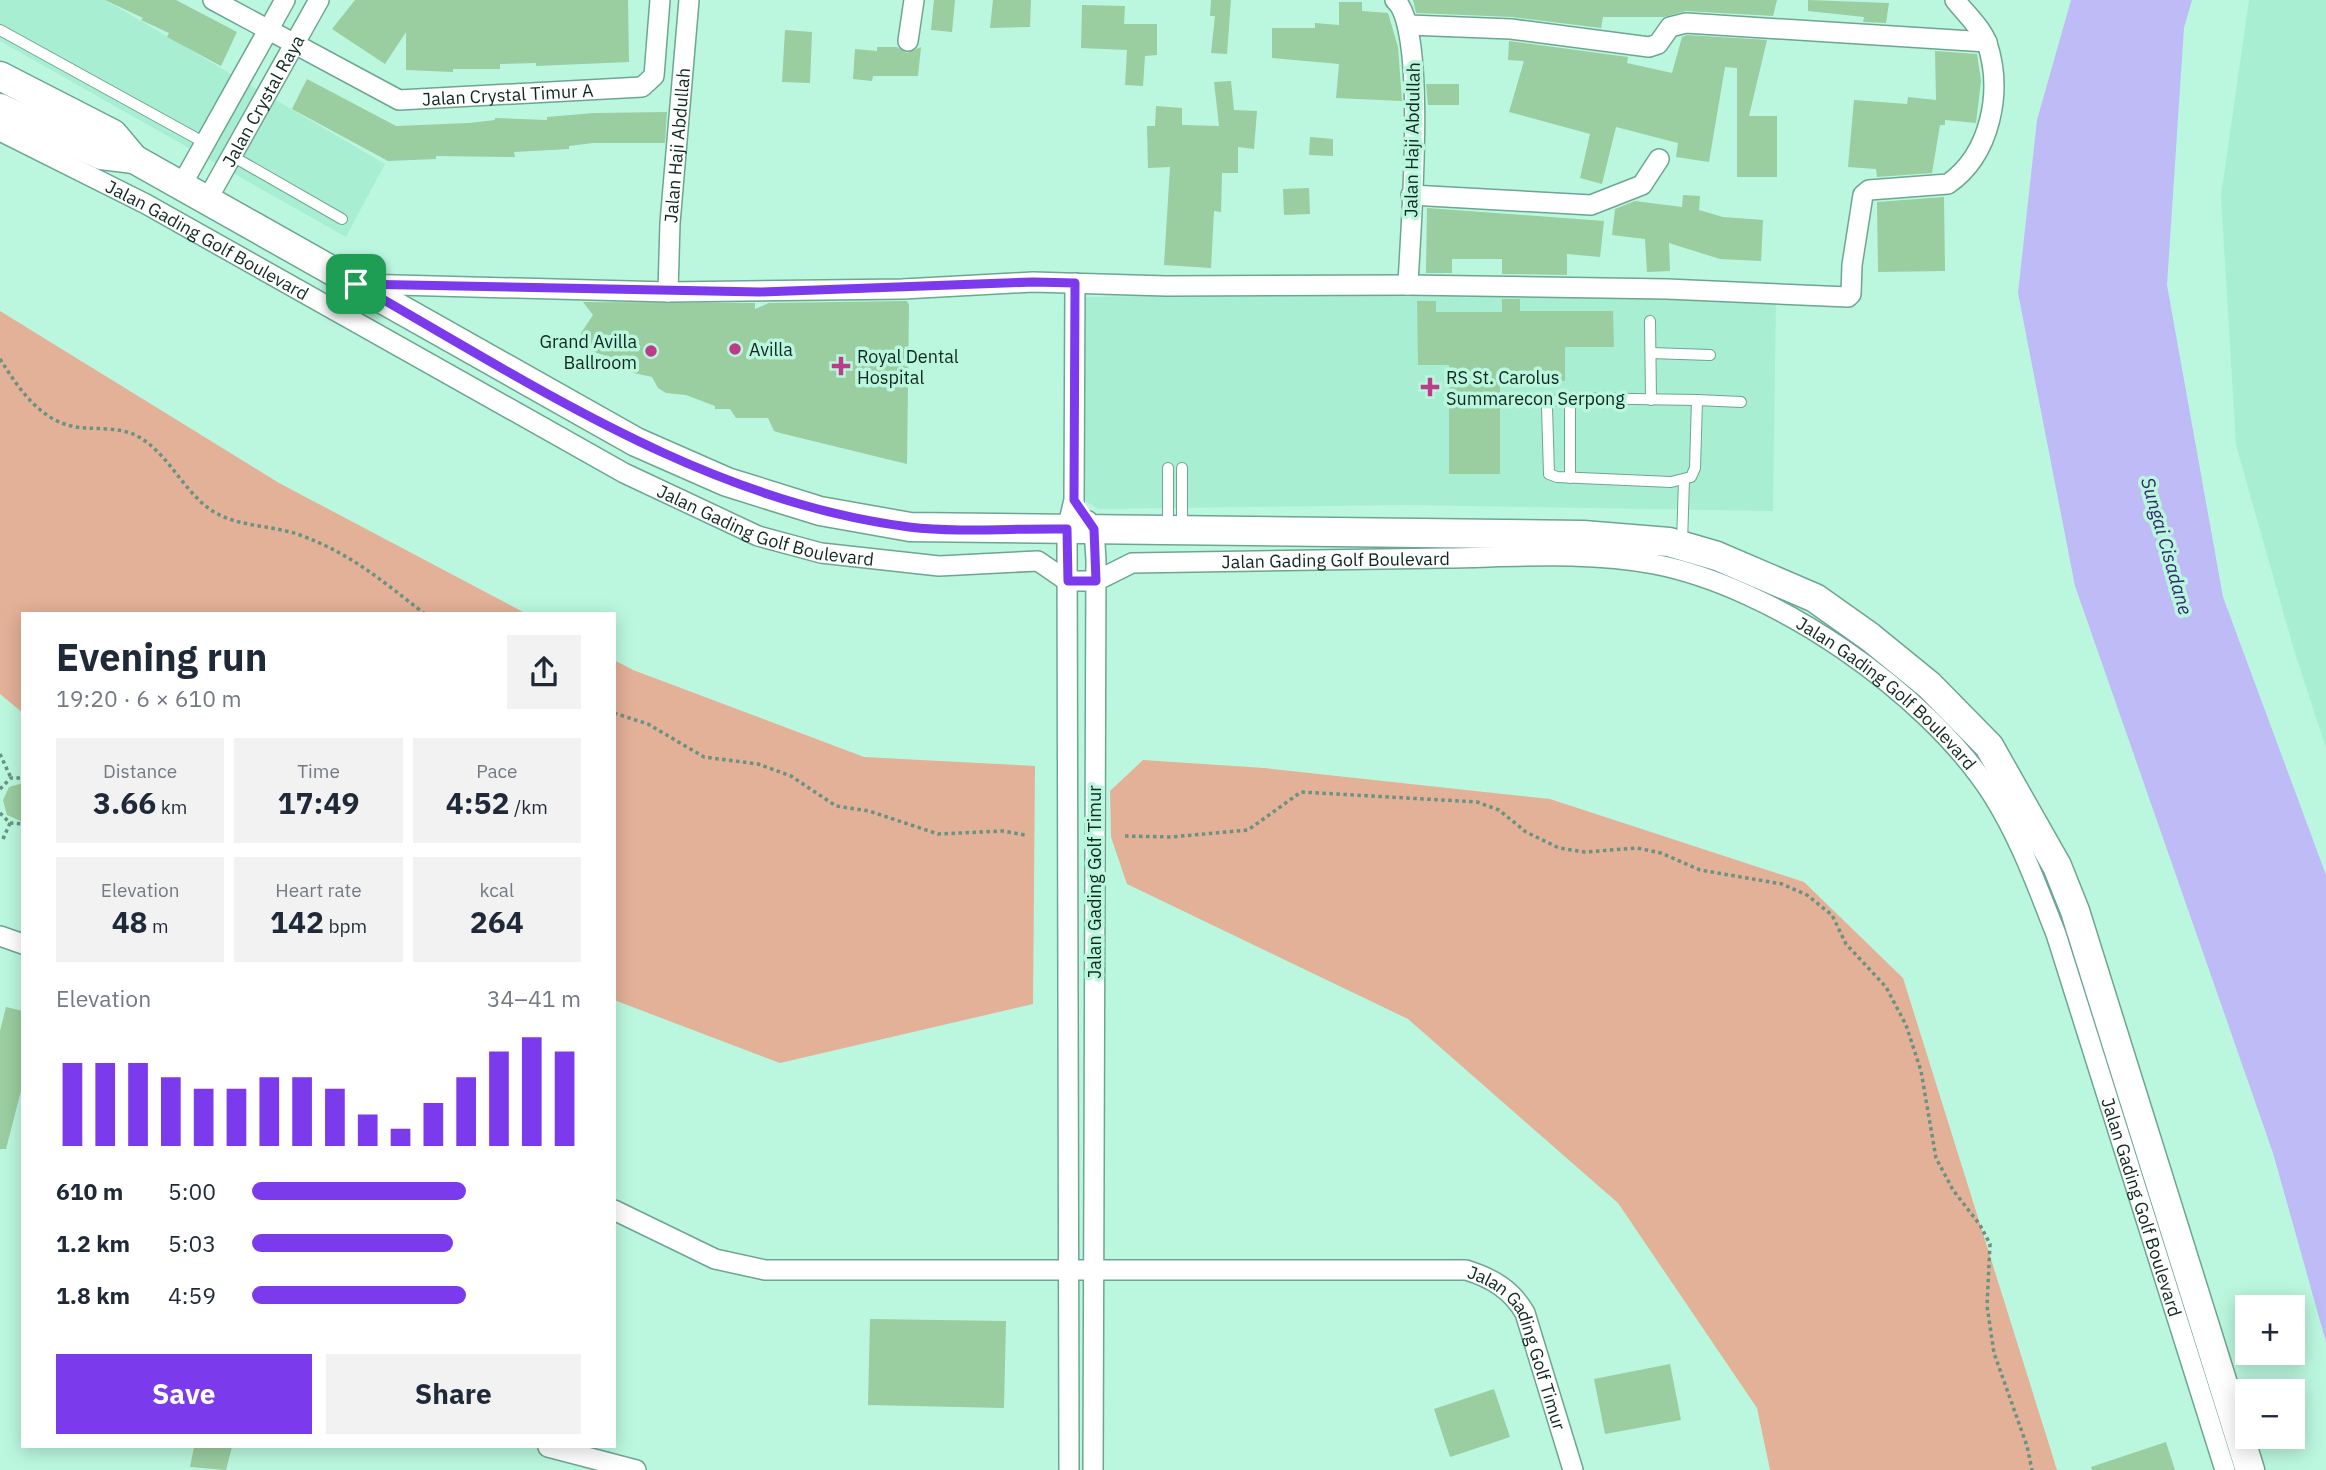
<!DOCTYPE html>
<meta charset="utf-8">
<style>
:root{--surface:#fff;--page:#f2f2f3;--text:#1f2937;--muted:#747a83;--accent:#7c3aed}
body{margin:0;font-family:"IBM Plex Sans",sans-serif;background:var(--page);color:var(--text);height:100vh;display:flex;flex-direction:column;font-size:26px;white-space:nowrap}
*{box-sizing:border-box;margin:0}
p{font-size:23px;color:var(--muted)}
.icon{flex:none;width:38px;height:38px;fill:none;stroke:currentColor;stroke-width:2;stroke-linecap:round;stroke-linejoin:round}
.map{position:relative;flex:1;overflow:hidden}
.side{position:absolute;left:21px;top:612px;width:595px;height:836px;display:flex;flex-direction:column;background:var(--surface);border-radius:0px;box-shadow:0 4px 18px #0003}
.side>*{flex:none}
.controls{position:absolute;left:2235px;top:1295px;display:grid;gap:14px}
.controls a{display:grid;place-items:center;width:70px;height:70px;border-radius:0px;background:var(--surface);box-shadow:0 4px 18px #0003;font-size:35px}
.pin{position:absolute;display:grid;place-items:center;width:60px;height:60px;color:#fff;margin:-30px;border-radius:14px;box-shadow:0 4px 10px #0006}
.round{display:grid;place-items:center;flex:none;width:74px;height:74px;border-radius:0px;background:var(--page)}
.summary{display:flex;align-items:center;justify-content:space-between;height:119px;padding:0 35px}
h1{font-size:38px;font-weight:700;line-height:52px}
.stats{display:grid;grid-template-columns:repeat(3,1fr);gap:10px;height:119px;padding:7px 35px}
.stats div{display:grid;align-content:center;border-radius:0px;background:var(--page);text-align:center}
.stats b{font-size:30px;font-weight:700}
.stats small{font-size:19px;font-weight:400}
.stats p{font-size:19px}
.chart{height:196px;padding:14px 35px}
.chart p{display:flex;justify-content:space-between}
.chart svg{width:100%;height:126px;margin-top:7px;stroke:var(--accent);stroke-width:6}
.cta{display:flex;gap:14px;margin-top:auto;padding:14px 35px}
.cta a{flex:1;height:80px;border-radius:0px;background:var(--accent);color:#fff;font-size:28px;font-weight:700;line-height:80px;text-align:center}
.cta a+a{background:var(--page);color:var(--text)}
ul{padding:0 35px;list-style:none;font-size:23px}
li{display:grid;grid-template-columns:112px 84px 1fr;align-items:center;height:52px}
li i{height:18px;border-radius:9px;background:var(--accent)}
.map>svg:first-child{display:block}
</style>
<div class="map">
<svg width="2326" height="1470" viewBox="0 0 2326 1470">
<rect width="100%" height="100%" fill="#bbf7df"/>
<!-- built -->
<g fill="#a8eed2">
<polygon points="0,0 105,0 385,164 346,237 0,41"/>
<polygon points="2249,0 2326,0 2326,748 2294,650 2236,445 2221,196"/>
<polygon points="1406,292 1776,299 1773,511 1406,505 1098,509 1082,499 1086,297"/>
</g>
<!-- green -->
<g fill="#e3b098">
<polygon points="0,311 279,483 527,614 23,614 23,713 0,694"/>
<polygon points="614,660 633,670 864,757 1035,766 1033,1004 780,1063 614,1000"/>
<polygon points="1143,760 1264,768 1550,799 1804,882 1903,978 2057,1470 1770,1470 1757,1408 1618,1203 1408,1019 1127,884 1111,837 1110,791"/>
</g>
<!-- water -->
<polygon fill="#bfbbf7" points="2071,0 2192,0 2184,28 2167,285 2223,597 2326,875 2326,1342 2273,1153 2075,586 2018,293 2037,120"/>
<!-- building -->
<g fill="#9acd9f">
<polygon points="105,0 176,0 237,32 221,66 167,37 169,33 141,20 143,18"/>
<polygon points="355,0 628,0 629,62 536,66 536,63 500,64 500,69 453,69 453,72 406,70 406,32 385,64 332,29"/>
<polygon points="934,0 955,0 952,32 931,30"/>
<polygon points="993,0 1031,0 1030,27 990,28"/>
<polygon points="1211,0 1231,0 1227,54 1211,53 1215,16 1210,16"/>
<polygon points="1413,0 1777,0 1773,16 1686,11 1664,17 1603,17 1601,28 1512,17 1416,13"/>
<polygon points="1808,0 1889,3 1886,23 1863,22 1864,17 1808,11"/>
<polygon points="1339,2 1362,2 1362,11 1388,13 1398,47 1402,101 1336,98 1339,64 1272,58 1272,28 1315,28 1315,23 1339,25"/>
<polygon points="1082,5 1125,6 1124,24 1157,24 1157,55 1145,56 1143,86 1125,85 1127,50 1081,48"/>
<polygon points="785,30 812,32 810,83 782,82"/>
<polygon points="1687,35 1767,40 1749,116 1777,116 1777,177 1737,177 1737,68 1725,67 1709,162 1676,157 1678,143 1616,127 1602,184 1580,178 1590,134 1509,112 1524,61 1508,60 1509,41 1628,57 1627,63 1672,73 1682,37"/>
<polygon points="877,47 897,47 907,53 921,47 918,76 873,76 872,81 853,79 855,49 877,51"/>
<polygon points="1935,51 1977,54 1981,81 1976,123 1945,120 1945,125 1940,125 1932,173 1877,177 1876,169 1848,167 1854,100 1907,104 1908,97 1936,100"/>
<polygon points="307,79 396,126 469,123 495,120 495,118 547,120 547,117 594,113 667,112 665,143 593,143 569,146 569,149 514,152 515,157 436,156 436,159 388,161 292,109"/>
<polygon points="1231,81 1234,110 1257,111 1254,149 1238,147 1238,173 1222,173 1221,212 1214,211 1211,268 1164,265 1170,167 1148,168 1147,126 1155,126 1156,106 1182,108 1182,125 1219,126 1214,82"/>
<polygon points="1426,84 1459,84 1459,105 1428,105"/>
<polygon points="1310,137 1333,139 1333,156 1309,155"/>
<polygon points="1309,188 1310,214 1284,215 1283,189"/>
<polygon points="1683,195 1700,196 1699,210 1723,217 1763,220 1761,261 1720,259 1669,243 1670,271 1647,272 1645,239 1612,235 1615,209 1635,201 1682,207"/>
<polygon points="1944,197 1945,271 1878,272 1877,202"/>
<polygon points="1427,208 1604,221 1600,257 1567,254 1567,275 1502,274 1502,259 1452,259 1452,273 1426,273"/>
<polygon points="1502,299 1520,299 1520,311 1613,311 1614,347 1565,347 1565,381 1500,381 1500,474 1449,474 1449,365 1418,365 1417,301 1436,301 1436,312 1502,312"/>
<polygon points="907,301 909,305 907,464 780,433 774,431 768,418 736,418 730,409 715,409 715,406 686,395 666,393 658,388 652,377 634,373 612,358 585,349 581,341 581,333 593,315 583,302 755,303 755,309 769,303"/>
<polygon points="23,783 23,822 7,815 3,800 9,787"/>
<polygon points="6,1007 23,1011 23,1083 6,1149 0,1149 0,1031"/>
<polygon points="870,1319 1006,1321 1004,1408 868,1405"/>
<polygon points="1670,1364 1681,1420 1605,1434 1594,1379"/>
<polygon points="1494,1389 1510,1437 1450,1457 1434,1409"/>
<polygon points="2166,1442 2175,1470 2092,1470 2091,1467"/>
<polygon points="194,1447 232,1447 226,1470 190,1467"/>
</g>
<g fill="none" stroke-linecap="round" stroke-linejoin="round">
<!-- service casing -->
<g stroke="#6da690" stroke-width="12">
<g id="service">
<polyline points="0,30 205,143"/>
<polyline points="232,156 342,219"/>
<polyline points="1650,321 1651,400"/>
<polyline points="1651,353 1710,355"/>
<polygon points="1570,398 1697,400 1695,468 1691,477 1671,482 1557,477 1549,474 1547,407 1550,401"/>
<polyline points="1697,400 1741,402"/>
<polyline points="1168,468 1168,529"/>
<polyline points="1182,468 1182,527"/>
<polyline points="1570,478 1570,398"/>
<polyline points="1682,543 1684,480"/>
</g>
</g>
<!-- minor casing -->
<g stroke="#6da690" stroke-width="22">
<g id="minor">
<path id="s1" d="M 213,0 L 399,100 L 642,87 L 654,76 L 660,0"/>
<path d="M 1395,0 C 1428,28 1410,235 1408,285"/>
<polyline points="1409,25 1511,29 1649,47 1658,44 1670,27 1686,23 1987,42"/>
<polyline points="908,41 914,0"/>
<path id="s2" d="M 0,131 L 146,204 L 624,473 L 758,536 L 821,553 L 939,566 L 1038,561 L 1067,581 L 1096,581 L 1132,563 C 1237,561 1341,559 1445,558 C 1514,557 1586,551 1654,564 C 1774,587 1926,692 1992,794 C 2020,838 2037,886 2056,934 L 2225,1470"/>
<polyline points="181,186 285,0"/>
<polyline points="1411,195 1591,205 1642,185 1659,159"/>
<path id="s3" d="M 207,200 L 319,0"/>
<path d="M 358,284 L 668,292 L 903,289 L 1033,282 L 1166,286 L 1408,285 L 1667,289 L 1848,297 L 1851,294 L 1852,265 L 1863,195 L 1869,190 L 1948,184 C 1991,154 2003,91 1987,43 C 1981,27 1965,13 1955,0"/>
<path id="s4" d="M 668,292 L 670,223 L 689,0"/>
<polyline points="1088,521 1094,529 1096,560 1093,1470"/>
<polyline points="0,936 23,944"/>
<path id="s5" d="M 614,1210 L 715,1259 L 765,1270 L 1466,1270 C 1492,1278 1512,1290 1525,1313 L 1573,1470"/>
<polyline points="548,1447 636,1470"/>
<polyline points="1069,1470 1067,529 1074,500 1075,283"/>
</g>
</g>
<!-- secondary casing -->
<g stroke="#6da690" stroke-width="31">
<g id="secondary">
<polyline points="0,76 113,134 134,159 636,442 727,482 820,511 910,527 1583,535 1669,542 1717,556 1815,598 1870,637 1929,685 1989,746 2057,866 2075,911 2250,1470"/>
<polyline points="0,108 101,155 134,159"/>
</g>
</g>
<!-- path -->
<g stroke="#689382" stroke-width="3.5" stroke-dasharray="3.5 3.5" stroke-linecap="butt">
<path d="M 0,359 C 21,392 44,427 87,428 C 104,429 124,428 139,437 C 173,457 187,501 222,516 C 246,527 275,526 300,535 C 352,554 382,581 425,614"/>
<polyline points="614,713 648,724 704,757 758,764 791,776 836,806 869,811 938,834 1003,831 1025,835"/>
<polyline points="0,754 11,778"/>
<polyline points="0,789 11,778 23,778"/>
<polyline points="0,813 10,823 23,824"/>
<polyline points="1125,836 1171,837 1248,830 1301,792 1477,802 1499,810 1526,832 1559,848 1585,852 1637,848 1661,853 1700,870 1782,884 1807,895 1832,915 1846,944 1886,987 1906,1025 1921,1071 1936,1158 1953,1190 1980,1225 1990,1244 1987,1306 1994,1353 2027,1446 2032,1470"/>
<polyline points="3,839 10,823"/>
</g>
<!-- service -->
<use href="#service" stroke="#fff" stroke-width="10"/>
<!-- minor -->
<use href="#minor" stroke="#fff" stroke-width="19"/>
<!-- secondary -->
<use href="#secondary" stroke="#fff" stroke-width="28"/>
</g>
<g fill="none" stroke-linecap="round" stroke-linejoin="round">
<!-- route casing -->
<g stroke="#fff" stroke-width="14">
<path id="route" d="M 1033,282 L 1075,283 L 1074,500 L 1094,529 L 1096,581 L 1068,581 L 1067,529 C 1015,528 960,533 909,527 C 705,501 531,383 356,284 L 760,292 Z"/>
</g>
<!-- route -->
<use href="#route" stroke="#7c3aed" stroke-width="9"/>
</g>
<!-- markers -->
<g fill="#bb3c88" stroke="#bbf7df" stroke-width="2.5">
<circle cx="735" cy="349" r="7"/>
<circle cx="651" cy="351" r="7"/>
<path d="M837.5 355.5h7v7h7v7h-7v7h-7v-7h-7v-7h7z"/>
<path d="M1426.5 376.5h7v7h7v7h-7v7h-7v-7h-7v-7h7z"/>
</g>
<g text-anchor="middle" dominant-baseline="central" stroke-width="7" stroke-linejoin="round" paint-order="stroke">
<!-- street labels -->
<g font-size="18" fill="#10281f" stroke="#bbf7df">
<text stroke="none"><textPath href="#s1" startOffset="320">Jalan Crystal Timur A</textPath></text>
<text stroke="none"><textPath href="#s3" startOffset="114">Jalan Crystal Raya</textPath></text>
<text transform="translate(1412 140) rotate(-89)">Jalan Haji Abdullah</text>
<text stroke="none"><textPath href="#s4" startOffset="147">Jalan Haji Abdullah</textPath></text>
<text stroke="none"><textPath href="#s2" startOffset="234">Jalan Gading Golf Boulevard</textPath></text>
<text stroke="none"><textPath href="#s2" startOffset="864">Jalan Gading Golf Boulevard</textPath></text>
<text stroke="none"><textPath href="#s2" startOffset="1451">Jalan Gading Golf Boulevard</textPath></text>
<text stroke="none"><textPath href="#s2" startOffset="2040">Jalan Gading Golf Boulevard</textPath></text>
<text transform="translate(1094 882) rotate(-90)">Jalan Gading Golf Timur</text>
<text stroke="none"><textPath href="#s2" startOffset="2628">Jalan Gading Golf Boulevard</textPath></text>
<text stroke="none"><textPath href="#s5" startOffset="964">Jalan Gading Golf Timur</textPath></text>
</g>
<!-- poi labels -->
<g font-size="18" fill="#10281f" stroke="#bbf7df" text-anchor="start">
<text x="637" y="341" text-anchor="end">Grand Avilla<tspan x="637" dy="21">Ballroom</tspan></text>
<text x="749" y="349">Avilla</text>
<text x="857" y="356">Royal Dental<tspan x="857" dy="21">Hospital</tspan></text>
<text x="1446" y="377">RS St. Carolus<tspan x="1446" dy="21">Summarecon Serpong</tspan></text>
</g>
<!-- water labels -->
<g font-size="19" font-style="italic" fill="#35286c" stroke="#bbf7df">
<text transform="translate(2167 546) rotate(74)">Sungai Cisadane</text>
</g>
</g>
</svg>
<div class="controls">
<a>+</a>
<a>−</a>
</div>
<div class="pin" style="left:356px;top:284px;background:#1e9e55"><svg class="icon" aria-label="arrive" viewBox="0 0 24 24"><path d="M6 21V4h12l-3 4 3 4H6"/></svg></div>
<section class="side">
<div class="summary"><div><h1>Evening run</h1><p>19:20 · 6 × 610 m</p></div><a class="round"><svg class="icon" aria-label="share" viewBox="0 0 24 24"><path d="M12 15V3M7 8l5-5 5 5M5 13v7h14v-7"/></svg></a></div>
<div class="stats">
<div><p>Distance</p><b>3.66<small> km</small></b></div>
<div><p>Time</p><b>17:49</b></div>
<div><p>Pace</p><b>4:52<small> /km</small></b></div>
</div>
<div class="stats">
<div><p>Elevation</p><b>48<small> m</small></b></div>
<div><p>Heart rate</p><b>142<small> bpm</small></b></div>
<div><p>kcal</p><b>264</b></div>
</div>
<div class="chart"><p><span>Elevation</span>34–41 m</p>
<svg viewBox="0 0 160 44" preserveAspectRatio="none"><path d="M5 44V15M15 44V15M25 44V15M35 44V20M45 44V24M55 44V24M65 44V20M75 44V20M85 44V24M95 44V33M105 44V38M115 44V29M125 44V20M135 44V11M145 44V6M155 44V11"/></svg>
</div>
<ul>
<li><b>610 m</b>5:00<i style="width:65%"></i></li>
<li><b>1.2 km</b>5:03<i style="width:61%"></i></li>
<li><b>1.8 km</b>4:59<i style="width:65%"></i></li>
</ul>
<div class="cta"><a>Save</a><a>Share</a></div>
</section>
</div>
